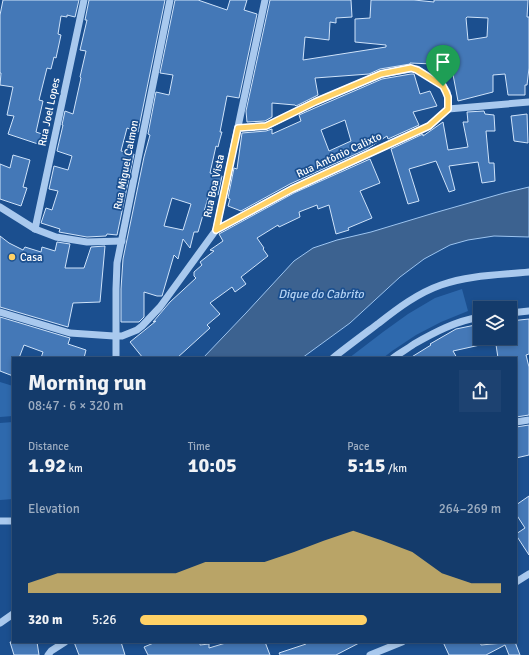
<!DOCTYPE html>
<meta charset="utf-8">
<style>
:root{--surface:#143b6b;--page:#1d4271;--text:#f1f3f6;--muted:#9dadc1;--line:#33557e;--accent:#ffd166}
body{margin:0;font-family:Signika,sans-serif;background:var(--page);color:var(--text);height:100vh;display:flex;flex-direction:column;font-size:15px;white-space:nowrap}
*{box-sizing:border-box;margin:0}
p{font-size:13px;color:var(--muted)}
.icon{flex:none;width:22px;height:22px;fill:none;stroke:currentColor;stroke-width:2;stroke-linecap:round;stroke-linejoin:round}
.map{position:relative;flex:1;overflow:hidden}
.drawer{position:absolute;left:12px;top:357px;width:505px;height:286px;display:flex;flex-direction:column;background:var(--surface);border-radius:0px;box-shadow:0 2px 6px #0003,0 0 0 1px var(--line)}
.drawer>*{flex:none}
.fabs{position:absolute;left:473px;top:301px;display:grid;gap:8px}
.fabs a{display:grid;place-items:center;width:44px;height:44px;border-radius:0px;background:var(--surface);box-shadow:0 2px 6px #0003,0 0 0 1px var(--line);font-size:20px}
.pin{position:absolute;display:grid;place-items:center;width:34px;height:34px;color:#fff;margin:-41px -17px;border-radius:50% 50% 50% 0;rotate:-45deg;box-shadow:0 0 4px #0007}
.pin .icon{rotate:45deg}
.round{display:grid;place-items:center;flex:none;width:42px;height:42px;border-radius:0px;background:var(--page)}
.head{display:flex;align-items:center;justify-content:space-between;height:68px;padding:0 16px}
h1{font-size:22px;font-weight:800;line-height:30px}
.figures{display:grid;grid-template-columns:repeat(3,1fr);gap:6px;height:68px;padding:4px 16px}
.figures div{display:grid;align-content:center}
.figures b{font-size:20px;font-weight:800}
.figures small{font-size:11px;font-weight:400}
.figures p{font-size:11px}
.chart{height:112px;padding:8px 16px}
.chart p{display:flex;justify-content:space-between}
.chart svg{width:100%;height:72px;margin-top:4px;fill:var(--accent);opacity:.7}
ul{padding:0 16px;list-style:none;font-size:13px}
li{display:grid;grid-template-columns:64px 48px 1fr;align-items:center;height:30px}
li i{height:10px;border-radius:5px;background:var(--accent)}
.map>svg:first-child{display:block}
</style>
<div class="map">
<svg width="529" height="655" viewBox="0 0 529 655">
<rect width="100%" height="100%" fill="#1b4f8f"/>
<!-- green -->
<g fill="#2e69ad">
<polygon points="462,289 468,311 441,322 416,335 392,351 383,358 349,358 383,332 408,314 435,298"/>
<polygon points="0,382 13,386 13,416 0,417"/>
<polygon points="13,422 13,499 0,500 0,423"/>
</g>
<!-- water -->
<polygon fill="#3c6290" stroke="#9cc4f0" points="529,187 529,237 494,236 468,240 450,245 424,259 400,277 350,323 302,358 203,358 246,313 294,261 313,248 337,240 371,232 434,213 504,193"/>
<!-- building -->
<g fill="#4478b7" stroke="#cfe3fa" fill-rule="evenodd">
<polygon points="3,0 79,0 75,17 67,15 67,17 61,16 58,34 61,35 56,58 54,57 51,69 47,68 39,100 43,101 36,132 45,135 41,145 8,134 14,116 7,115 13,87 0,85 1,73 0,73 0,15"/>
<polygon points="89,0 165,0 138,132 127,128 121,151 134,154 117,235 107,234 106,236 87,237 59,232 60,229 41,223 46,208 52,210 58,191 49,189 54,166 68,170 72,156 57,151 63,125 62,125 65,111 73,114 81,78 80,77 86,51 80,50 87,20 85,20"/>
<path d="M 175,0 L 198,0 L 227,10 L 230,0 L 247,0 L 244,10 L 257,14 L 239,98 L 227,96 L 220,132 L 222,132 L 220,139 L 218,147 L 216,146 L 210,173 L 222,176 L 218,195 L 210,191 L 198,232 L 194,232 L 190,248 L 183,239 L 178,259 L 174,255 L 162,296 L 157,296 L 144,292 L 144,317 L 139,322 L 121,322 L 121,289 L 123,259 L 144,157 L 150,135 L 148,134 L 156,92 L 169,95 L 173,75 L 160,73 ZM 172,198 L 191,204 L 183,230 L 164,226 Z"/>
<path d="M 270,0 L 351,0 L 352,17 L 336,18 L 336,23 L 330,22 L 329,40 L 305,37 L 303,60 L 386,47 L 386,45 L 355,42 L 355,19 L 370,18 L 371,0 L 414,0 L 434,2 L 434,0 L 528,0 L 527,17 L 529,17 L 529,68 L 527,85 L 525,85 L 525,95 L 508,95 L 505,74 L 493,75 L 493,92 L 458,101 L 448,48 L 430,52 L 433,64 L 410,63 L 410,64 L 380,69 L 369,74 L 315,78 L 318,95 L 296,106 L 295,105 L 272,103 L 272,117 L 265,121 L 247,122 L 246,111 ZM 467,17 L 488,18 L 487,37 L 468,40 L 466,18 Z"/>
<path d="M 411,74 L 414,74 L 420,94 L 430,91 L 437,106 L 413,112 L 419,125 L 388,139 L 387,136 L 367,149 L 290,184 L 241,211 L 228,206 L 230,199 L 228,198 L 234,168 L 237,169 L 242,133 L 266,131 L 272,129 L 272,134 L 301,121 L 299,115 L 317,107 L 382,79 ZM 345,120 L 351,141 L 329,151 L 321,130 Z"/>
<polygon points="484,111 485,114 494,115 495,131 486,131 489,163 494,163 495,181 482,183 478,162 449,166 455,190 449,192 436,161 409,169 419,201 408,204 391,149 423,134 423,136 443,122 448,150 468,147 463,122 468,122 467,112"/>
<polygon points="527,114 528,143 514,141 511,116"/>
<polygon points="13,155 30,160 23,187 27,188 21,206 0,199 0,164 10,168"/>
<polygon points="370,159 380,183 360,191 372,218 348,228 349,230 336,234 329,205 318,209 317,205 299,212 300,217 279,227 278,225 257,238 264,248 263,249 268,256 241,277 246,284 235,292 232,287 210,303 220,314 207,325 210,328 177,358 143,358 130,342 156,321 153,322 170,302 196,278 194,276 194,272 202,265 200,262 214,251 210,250 223,241 219,234 294,193"/>
<polygon points="0,236 9,243 23,250 25,247 41,252 42,247 55,251 57,242 70,244 65,268 84,268 91,247 105,246 100,302 73,303 68,327 0,307"/>
<polygon points="0,317 70,338 68,344 86,350 84,358 41,358 43,352 24,345 19,358 13,358 13,376 0,371"/>
<polygon points="529,319 529,354 526,355 529,367 529,415 516,417 516,358 498,358 495,338 510,338 510,321"/>
<polygon points="480,324 480,345 453,351 457,358 410,358 431,345 430,344 456,329"/>
<polygon points="529,425 529,455 516,458 516,427"/>
<polygon points="529,496 529,555 516,535 516,534 525,528 516,514 516,505"/>
<polygon points="10,642 37,642 39,655 14,655"/>
<polygon points="74,642 121,642 125,655 79,655"/>
<polygon points="156,642 200,642 200,645 209,644 209,648 229,642 265,642 270,655 148,655 144,647"/>
<polygon points="305,642 361,642 336,655 280,655 279,653 306,644"/>
<polygon points="443,642 480,642 481,645 504,643 504,642 515,642 520,655 509,655 505,645 486,655 449,655"/>
</g>
<g fill="none" stroke-linecap="round" stroke-linejoin="round">
<!-- minor -->
<g stroke="#a9c9ee" stroke-width="7">
<polyline points="448,109 529,102"/>
<polyline points="238,128 266,126 315,102 381,74 411,69 417,69 443,86 447,92 448,97 448,109"/>
<polyline points="0,207 35,229 56,237 87,242 122,241"/>
<polyline points="35,229 84,0"/>
<polyline points="216,230 292,189 429,126 448,109"/>
<polyline points="0,312 70,333 114,336 122,336 137,330 142,326 160,307 216,230 265,0"/>
<polyline points="510,313 529,311"/>
<polyline points="116,358 116,289 117,263 170,0"/>
<path d="M 333,358 C 348,346 363,335 379,323 C 398,308 418,293 441,285 C 469,275 500,275 529,272"/>
<path d="M 393,358 C 400,353 407,349 414,344 C 435,332 456,321 480,317"/>
<polyline points="516,422 529,420"/>
<polyline points="0,521 13,521"/>
<polyline points="516,582 529,574"/>
<polyline points="0,623 13,614"/>
<polyline points="48,655 51,651 65,642"/>
<polyline points="370,655 402,642"/>
</g>
</g>
<g fill="none" stroke-linecap="round" stroke-linejoin="round">
<!-- route casing -->
<g stroke="#fff" stroke-width="8">
<polygon id="route" points="411,68 417,70 443,86 446,92 448,97 448,109 429,126 292,189 216,230 238,128 266,126 315,102 381,74"/>
</g>
<!-- route -->
<use href="#route" stroke="#ffd166" stroke-width="5"/>
</g>
<!-- markers -->
<circle fill="#ffd166" stroke="#1b4f8f" stroke-width="1.5" cx="12" cy="257" r="4"/>
<g text-anchor="middle" dominant-baseline="central" stroke-width="3.5" stroke-linejoin="round" paint-order="stroke">
<!-- street labels -->
<g font-size="11" fill="#fff" stroke="#1b4f8f">
<text transform="translate(49 112) rotate(-78)">Rua Joel Lopes</text>
<text transform="translate(339 155) rotate(-25)">Rua Antônio Calixto</text>
<text transform="translate(126 165) rotate(-79)">Rua Miguel Calmon</text>
<text transform="translate(214 186) rotate(-78)">Rua Boa Vista</text>
</g>
<!-- poi labels -->
<g font-size="11" fill="#fff" stroke="#1b4f8f" text-anchor="start">
<text x="20" y="257">Casa</text>
</g>
<!-- water labels -->
<g font-size="12" font-style="italic" fill="#b5d3f5" stroke="#1b4f8f">
<text x="321" y="294">Dique do Cabrito</text>
</g>
</g>
</svg>
<div class="fabs">
<a><svg class="icon" aria-label="layers" viewBox="0 0 24 24"><path d="M12 4l9 5-9 5-9-5zM3 14l9 5 9-5"/></svg></a>
</div>
<div class="pin" style="left:443px;top:86px;background:#1e9e55"><svg class="icon" aria-label="arrive" viewBox="0 0 24 24"><path d="M6 21V4h12l-3 4 3 4H6"/></svg></div>
<section class="drawer">
<div class="head"><div><h1>Morning run</h1><p>08:47 · 6 × 320 m</p></div><a class="round"><svg class="icon" aria-label="share" viewBox="0 0 24 24"><path d="M12 15V3M7 8l5-5 5 5M5 13v7h14v-7"/></svg></a></div>
<div class="figures">
<div><p>Distance</p><b>1.92<small> km</small></b></div>
<div><p>Time</p><b>10:05</b></div>
<div><p>Pace</p><b>5:15<small> /km</small></b></div>
</div>
<div class="chart"><p><span>Elevation</span>264–269 m</p>
<svg viewBox="0 0 160 44" preserveAspectRatio="none"><path d="M0 44V38L10 32L20 32L30 32L40 32L50 32L60 25L70 25L80 25L90 19L100 12L110 6L120 12L130 19L140 32L150 38L160 38V44z"/></svg>
</div>
<ul>
<li><b>320 m</b>5:26<i style="width:63%"></i></li>
</ul>
</section>
</div>
